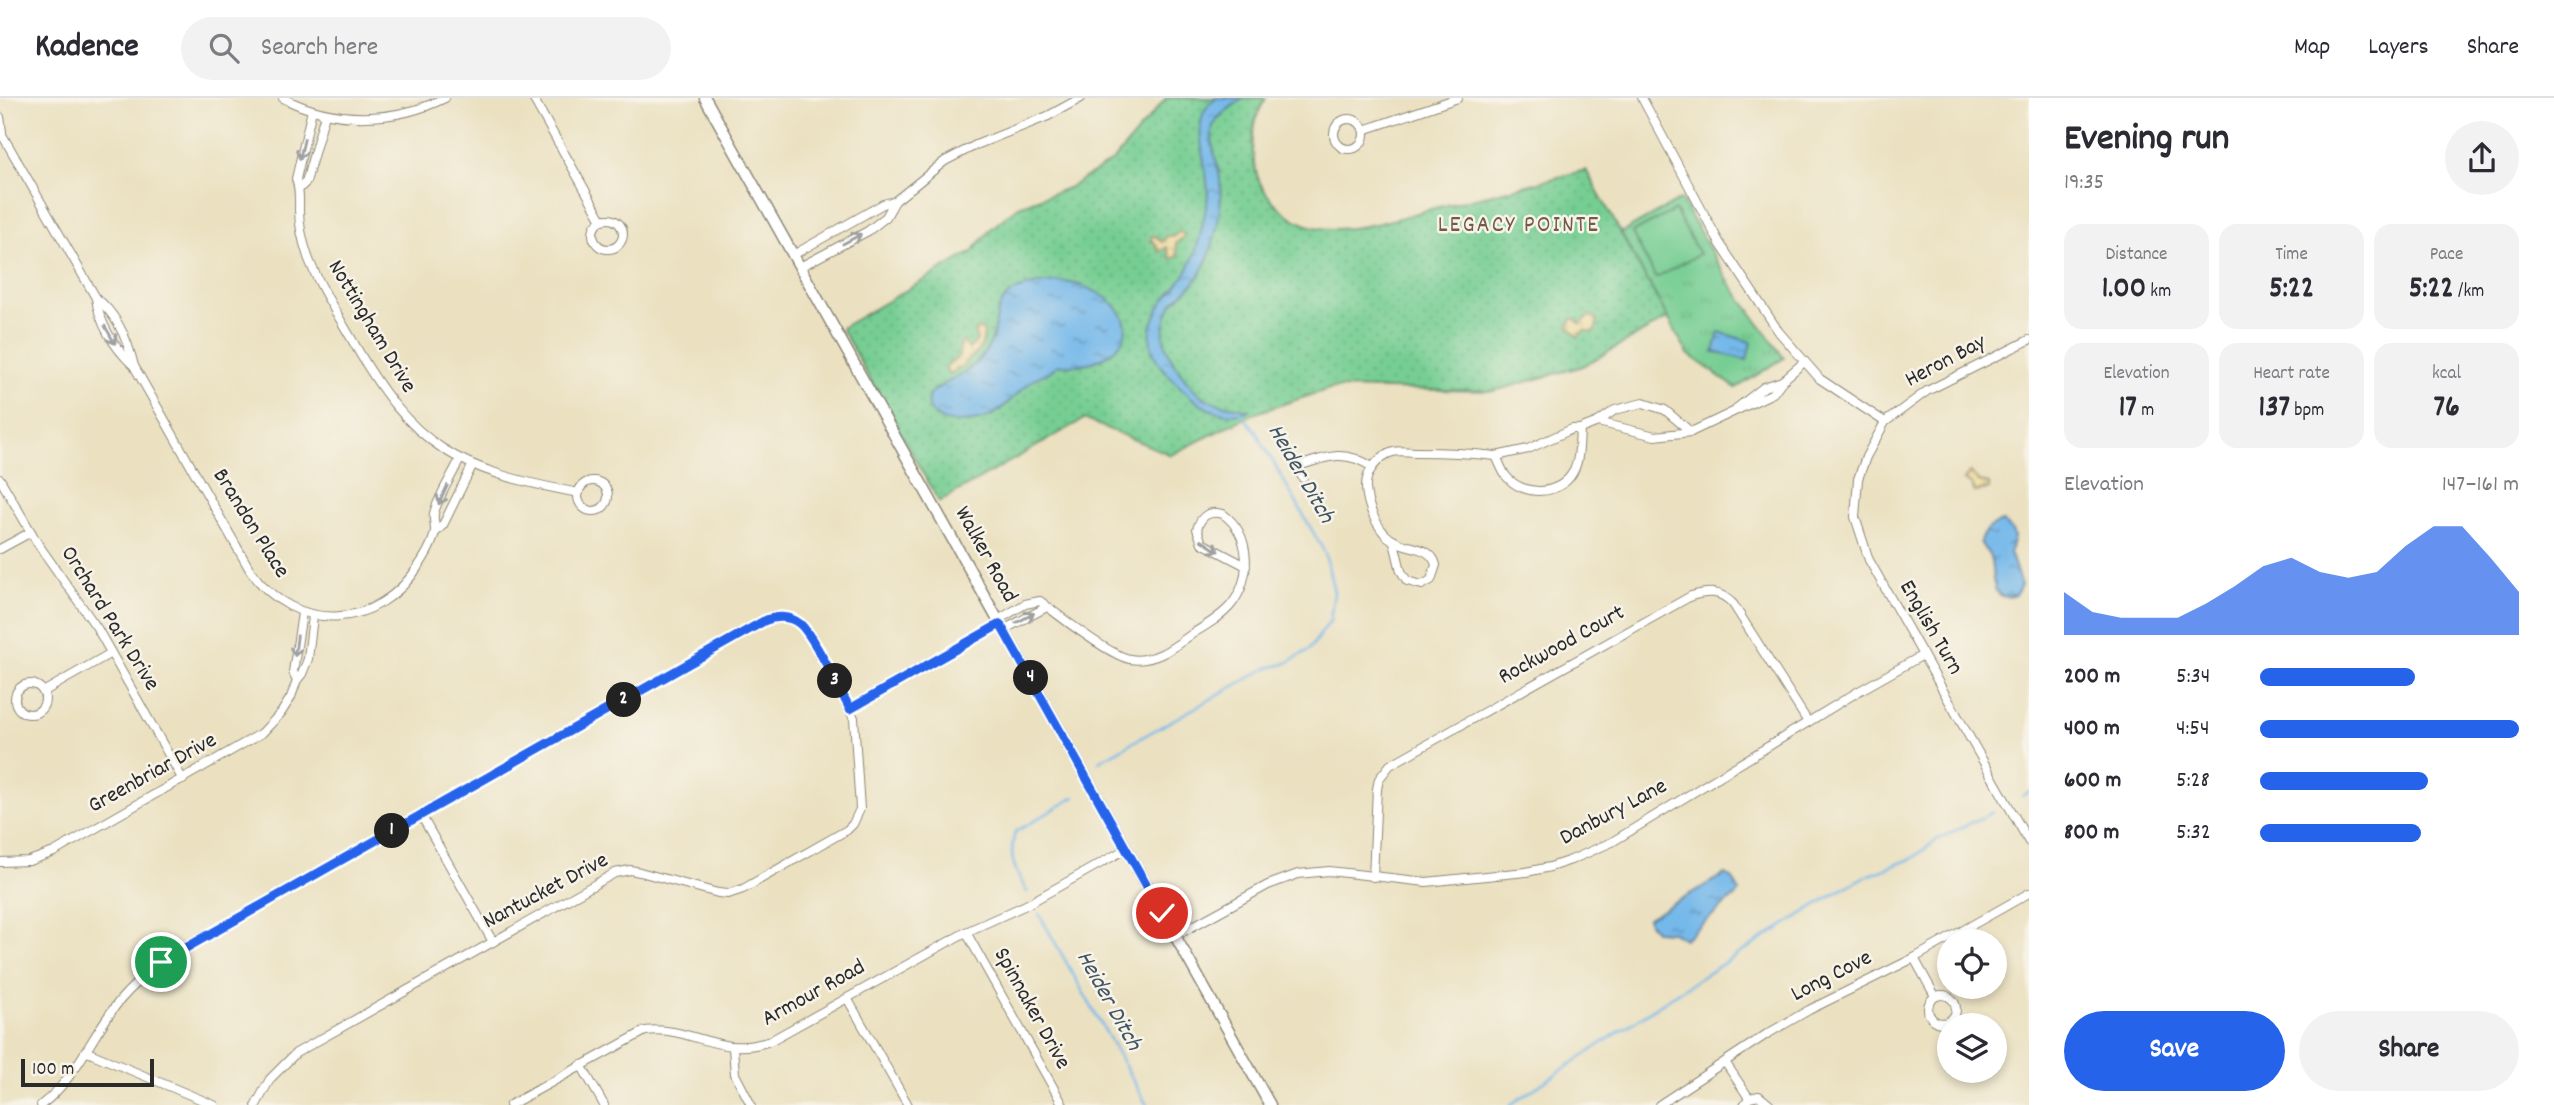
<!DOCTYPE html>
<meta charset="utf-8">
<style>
:root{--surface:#fff;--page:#f2f2f3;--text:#2b2b33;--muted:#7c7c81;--line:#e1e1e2;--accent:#2563eb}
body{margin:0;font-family:Dekko,sans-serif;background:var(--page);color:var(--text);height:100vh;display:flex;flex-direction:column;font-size:26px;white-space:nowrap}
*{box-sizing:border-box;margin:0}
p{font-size:23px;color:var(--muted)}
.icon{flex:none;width:38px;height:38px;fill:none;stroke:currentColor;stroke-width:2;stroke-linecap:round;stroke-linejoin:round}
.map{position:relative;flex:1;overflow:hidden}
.side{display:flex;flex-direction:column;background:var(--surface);width:525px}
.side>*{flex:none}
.controls{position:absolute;left:1937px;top:831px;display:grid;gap:14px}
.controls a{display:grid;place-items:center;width:70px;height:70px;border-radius:50%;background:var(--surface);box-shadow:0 4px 10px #0003;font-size:35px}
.scale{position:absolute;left:21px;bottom:18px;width:133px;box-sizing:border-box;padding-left:7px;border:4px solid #2b2b2b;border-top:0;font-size:19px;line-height:24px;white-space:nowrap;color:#2b2b2b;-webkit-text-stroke:5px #f7f3e8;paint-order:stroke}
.pin{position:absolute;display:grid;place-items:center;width:60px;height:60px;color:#fff;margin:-30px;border:4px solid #fff;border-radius:50%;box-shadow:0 2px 7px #0007}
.km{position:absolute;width:35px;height:35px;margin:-18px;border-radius:50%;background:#222;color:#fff;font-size:19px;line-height:35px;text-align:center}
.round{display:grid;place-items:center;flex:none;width:74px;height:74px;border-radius:37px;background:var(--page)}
.head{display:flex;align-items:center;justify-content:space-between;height:119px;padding:0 35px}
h1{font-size:38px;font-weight:700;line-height:52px}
.stats{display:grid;grid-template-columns:repeat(3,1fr);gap:10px;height:119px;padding:7px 35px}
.stats div{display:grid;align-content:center;border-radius:18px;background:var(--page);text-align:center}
.stats b{font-size:30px;font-weight:700}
.stats small{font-size:19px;font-weight:400}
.stats p{font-size:19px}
.chart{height:196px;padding:14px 35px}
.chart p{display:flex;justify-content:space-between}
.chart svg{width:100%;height:126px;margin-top:7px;fill:var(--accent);opacity:.7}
.button{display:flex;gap:14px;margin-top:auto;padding:14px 35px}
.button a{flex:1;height:80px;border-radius:42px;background:var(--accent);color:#fff;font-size:28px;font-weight:700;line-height:80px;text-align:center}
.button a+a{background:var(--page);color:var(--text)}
ul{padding:0 35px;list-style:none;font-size:23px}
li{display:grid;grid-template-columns:112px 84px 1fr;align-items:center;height:52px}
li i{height:18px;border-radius:9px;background:var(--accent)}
header{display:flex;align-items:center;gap:42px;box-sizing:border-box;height:98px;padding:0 35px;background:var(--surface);border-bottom:2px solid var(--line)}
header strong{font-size:33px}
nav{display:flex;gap:38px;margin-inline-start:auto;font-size:24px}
.search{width:490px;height:63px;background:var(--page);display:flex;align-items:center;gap:18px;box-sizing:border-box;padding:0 24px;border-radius:38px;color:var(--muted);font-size:26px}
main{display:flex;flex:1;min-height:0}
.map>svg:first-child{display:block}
</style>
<header>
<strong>Kadence</strong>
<div class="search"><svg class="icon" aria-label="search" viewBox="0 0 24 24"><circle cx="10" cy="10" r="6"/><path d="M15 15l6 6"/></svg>Search here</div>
<nav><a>Map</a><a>Layers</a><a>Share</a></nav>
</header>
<main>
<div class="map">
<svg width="2029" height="1007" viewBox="0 0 2029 1007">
<defs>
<pattern id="grass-dots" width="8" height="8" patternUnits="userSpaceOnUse" patternTransform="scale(1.75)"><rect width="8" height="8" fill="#76ce93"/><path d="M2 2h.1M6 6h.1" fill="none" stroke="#66b17f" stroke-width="1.8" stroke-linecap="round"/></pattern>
<pattern id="sand-dots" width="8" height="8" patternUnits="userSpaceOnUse" patternTransform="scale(1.75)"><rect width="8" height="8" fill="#eeda9e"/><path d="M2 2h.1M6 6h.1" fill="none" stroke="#cb8" stroke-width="1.8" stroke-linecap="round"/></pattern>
<pattern id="park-tufts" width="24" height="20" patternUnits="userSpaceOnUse" patternTransform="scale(1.75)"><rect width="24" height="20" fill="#76ce93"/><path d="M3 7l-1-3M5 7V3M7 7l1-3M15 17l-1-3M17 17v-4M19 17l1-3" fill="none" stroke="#66b17f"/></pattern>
<pattern id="water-ripples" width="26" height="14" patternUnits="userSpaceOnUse" patternTransform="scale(1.75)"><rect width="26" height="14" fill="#74b8ea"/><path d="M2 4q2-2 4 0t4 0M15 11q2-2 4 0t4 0" fill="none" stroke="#5f96be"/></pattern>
</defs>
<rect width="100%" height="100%" fill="#f7f3e8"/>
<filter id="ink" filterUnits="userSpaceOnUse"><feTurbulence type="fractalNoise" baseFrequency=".0143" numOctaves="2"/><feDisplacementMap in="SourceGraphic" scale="14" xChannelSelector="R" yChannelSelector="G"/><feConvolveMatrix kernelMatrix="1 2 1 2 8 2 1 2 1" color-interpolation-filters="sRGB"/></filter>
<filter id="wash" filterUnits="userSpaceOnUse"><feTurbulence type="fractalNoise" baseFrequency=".00686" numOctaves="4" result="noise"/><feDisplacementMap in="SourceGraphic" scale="28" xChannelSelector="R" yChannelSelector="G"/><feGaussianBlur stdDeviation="1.57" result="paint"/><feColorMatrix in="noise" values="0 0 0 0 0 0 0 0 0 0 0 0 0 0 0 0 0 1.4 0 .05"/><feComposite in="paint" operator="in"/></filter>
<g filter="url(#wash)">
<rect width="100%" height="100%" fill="#ebe1c1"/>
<!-- grass -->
<path fill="url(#grass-dots)" stroke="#507c5f" stroke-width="2" d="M 1166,0 L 1266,0 C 1251,23 1250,51 1257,77 C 1264,100 1291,124 1314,129 C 1350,137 1401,119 1435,110 C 1486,98 1536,85 1586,72 L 1668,220 L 1583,268 L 1494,293 L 1332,290 L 1250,317 L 1171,357 L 1084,321 L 939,404 L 841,230 L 972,154 L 991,131 L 1019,108 L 1068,90 L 1114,62 Z"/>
<!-- sand -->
<g fill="url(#sand-dots)" stroke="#8c8264" stroke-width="2">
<polygon points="1178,134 1183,135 1184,139 1176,145 1177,158 1173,160 1170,160 1167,149 1159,154 1155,145 1151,142 1152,138 1155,138 1162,144 1167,138 1175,138"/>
<polygon points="1590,217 1597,221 1596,231 1592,234 1584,232 1578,239 1568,228 1573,220 1581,226"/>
<path d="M 979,230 L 984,234 C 983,246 980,256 968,261 L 963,268 L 951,275 L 947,274 L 946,268 C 959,258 959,264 960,246 L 964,244 L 969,251 L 977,242 L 974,234 Z"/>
<polygon points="1970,374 1979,384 1989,386 1989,391 1975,394 1972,387 1964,382"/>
</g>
<!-- park -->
<polygon fill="url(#park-tufts)" stroke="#507c5f" stroke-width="2" points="1681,101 1727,181 1784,260 1736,290 1688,256 1621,135"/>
<!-- garden -->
<polygon fill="#76ce93" stroke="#507c5f" stroke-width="2" points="1675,112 1699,156 1656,180 1632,135"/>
<!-- water -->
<g fill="url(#water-ripples)" stroke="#50728a" stroke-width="2">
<path d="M 1217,0 L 1244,0 C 1235,7 1221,14 1215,24 C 1206,40 1219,66 1220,82 C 1223,113 1215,148 1201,175 C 1194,189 1181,195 1172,206 C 1167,214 1162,233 1164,242 C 1168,260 1191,293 1208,302 C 1220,308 1236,308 1249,312 C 1230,321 1206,313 1191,299 C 1160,270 1134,249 1162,205 C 1169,195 1179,187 1185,176 C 1198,156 1202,128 1207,105 C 1213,74 1183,19 1217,0 Z"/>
<path d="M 1061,184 C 1104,186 1159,231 1100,261 C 1092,265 1079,267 1069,267 C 1066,268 1062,266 1059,267 C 1057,267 1052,272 1050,273 C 1045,277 1037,278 1032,283 C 1003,305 1003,322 961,324 C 952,324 943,325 936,318 C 910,295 950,285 963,276 C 967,273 971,269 975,266 C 981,260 987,252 991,244 C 998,228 993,209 1010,196 C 1024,186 1045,185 1061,184 Z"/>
<polygon points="1719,234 1751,244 1747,262 1714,254"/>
<path d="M 2003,424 L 2012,432 L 2014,439 L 2010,454 L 2021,487 L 2016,497 C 1987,507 1995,473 1990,459 C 1988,454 1983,450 1980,445 C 1982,433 1991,427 2003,424 Z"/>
<polygon points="1725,776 1733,781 1740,794 1684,841 1672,834 1655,833 1649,825 1648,820"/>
</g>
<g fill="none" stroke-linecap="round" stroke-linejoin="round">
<!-- stream -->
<g stroke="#74b8ea" stroke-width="2.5">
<polyline points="1099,663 1267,570 1285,566 1309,552 1330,523 1334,494 1325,455 1255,332 1241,315"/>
<polyline points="2022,698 2029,694"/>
<path d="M 1027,794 C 1014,770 1008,761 1015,734 L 1075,699"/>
<polyline points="1039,816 1147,1007"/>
<polyline points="1510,1007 1689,887 1834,796 1860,781 1913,760 1938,741 1993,714"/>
</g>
</g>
</g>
<g filter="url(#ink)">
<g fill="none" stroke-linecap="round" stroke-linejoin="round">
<!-- street casing -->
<g stroke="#8b8676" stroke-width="10">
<g id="street">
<path d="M 283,0 C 333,26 395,25 445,0"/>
<polyline points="533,0 602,122"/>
<polyline points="1642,0 1719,144 1779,234 1820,281 1885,324"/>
<path d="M 312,12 L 296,81 C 300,92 299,100 299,112 C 299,128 303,144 308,159 C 319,188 336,214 351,240 C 413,351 457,372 579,395"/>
<polyline points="0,19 2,34"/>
<circle cx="1349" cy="36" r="15"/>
<polyline points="1364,32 1458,0"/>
<path d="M 0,33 L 96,200 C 99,225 114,249 132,266"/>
<polyline points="300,90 306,84 325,16"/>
<circle cx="608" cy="136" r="15"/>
<polyline points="793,157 883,106 895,103"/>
<polyline points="800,169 868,133 886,119 895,103 945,63 976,47 1048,18 1081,0"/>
<path d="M 96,200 C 117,216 128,243 134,268 L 250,472 C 295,537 378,533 420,466 C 426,457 434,443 435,432 C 435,426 433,420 434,415 C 439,397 452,378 460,361"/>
<polyline points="2029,242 1927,293 1885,324 1866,359 1858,381 1855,419 1869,462 2029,744"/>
<polyline points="1737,310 1764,289 1782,283"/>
<polyline points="1598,324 1655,338 1691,334 1773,295 1782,283 1803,265"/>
<path d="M 1496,358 C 1499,364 1502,373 1506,378 C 1523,399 1560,398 1573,374 C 1580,362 1579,344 1580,331"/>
<path d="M 1303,380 L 1296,369 C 1326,359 1344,350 1372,369"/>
<polyline points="0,381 38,446 97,530 183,682"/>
<circle cx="593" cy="398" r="15"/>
<polyline points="435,435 443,427 472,368"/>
<path d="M 1394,444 L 1401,473 L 1407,483 L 1422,487 L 1431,482 L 1436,467 C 1430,444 1401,454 1384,435 C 1374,423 1367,406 1366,390 C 1365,375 1378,358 1393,354 C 1400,352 1408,354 1415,354 C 1442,354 1469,355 1496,358 L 1528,351 L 1572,331 L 1580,331 L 1598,324 L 1615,312 L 1643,305 L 1665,312 L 1691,334"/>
<polyline points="0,451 31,434"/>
<path d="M 998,522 L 1025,506 L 1040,503 C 1058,517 1110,558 1130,561 C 1154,565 1173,550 1192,536 C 1205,528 1221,519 1231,507 C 1252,481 1252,437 1223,416 C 1210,412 1201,417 1197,431 L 1202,445 L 1246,468"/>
<polyline points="1003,532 1047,509"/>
<polyline points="297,582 293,574 302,515"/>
<circle cx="30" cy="601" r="15"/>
<polyline points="43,594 111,555"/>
<polyline points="850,610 1000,526"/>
<polyline points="421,717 493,844"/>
<polyline points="0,764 29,763 54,754 262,635 281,615 291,599 297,582 302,576 308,561 313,518"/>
<path d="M 1373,779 L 1377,691 L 1379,681 L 1390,667 L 1691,498 C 1708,493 1720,492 1733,506 L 1808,624"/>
<polyline points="966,834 1063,1007"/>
<polyline points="1175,838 1268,787 1298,776 1329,773 1426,784 1526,774 1550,769 1571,762 1612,744 1859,593 1923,557"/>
<polyline points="1914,860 1935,898"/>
<circle cx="1942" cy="911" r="14"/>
<polyline points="847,900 908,1007"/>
<polyline points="733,950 735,976 751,1007"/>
<polyline points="85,953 214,1007"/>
<polyline points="1725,964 1749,1000"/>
<polyline points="581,967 604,1007"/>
<path d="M 41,1007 C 72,984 87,948 109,917 C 126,891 150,872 176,855 L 764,523 C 780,516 795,520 807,533 L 854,620 L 860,711 L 853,726 L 847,732 L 743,791 L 728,796 L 718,795 L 640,774 L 630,772 L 615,775 L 296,955 L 270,981 L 256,1007"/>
<path d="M 510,1007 L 645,933 C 691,927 719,961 770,943 L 966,834 L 1026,807 L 1126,751"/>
<polyline points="1659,1007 1767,936 1809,912 1914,860 2029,795"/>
<polyline points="1744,1007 1749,1000 1759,998 1770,1007"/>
</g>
</g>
<!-- secondary casing -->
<g stroke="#8b8676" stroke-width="13">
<polyline id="secondary" points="705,0 1270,1007"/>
</g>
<!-- street -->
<use href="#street" stroke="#fff" stroke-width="8"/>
<!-- secondary -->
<use href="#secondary" stroke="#fff" stroke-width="10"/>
</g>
<!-- one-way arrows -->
<defs><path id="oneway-shaft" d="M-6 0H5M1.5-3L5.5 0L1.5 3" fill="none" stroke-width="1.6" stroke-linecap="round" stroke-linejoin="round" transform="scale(1.75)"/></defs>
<g stroke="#a0a0a0">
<use href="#oneway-shaft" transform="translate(302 51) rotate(103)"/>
<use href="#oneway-shaft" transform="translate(852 141) rotate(-28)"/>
<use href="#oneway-shaft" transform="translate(110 237) rotate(60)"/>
<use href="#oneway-shaft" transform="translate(443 397) rotate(115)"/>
<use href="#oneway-shaft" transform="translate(1210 448) rotate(33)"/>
<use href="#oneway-shaft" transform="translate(1025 520) rotate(-28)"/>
<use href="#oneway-shaft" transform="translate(296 548) rotate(97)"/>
</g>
</g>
<g fill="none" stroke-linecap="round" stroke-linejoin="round" filter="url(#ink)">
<!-- route casing -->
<g stroke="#fff" stroke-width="14">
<path id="route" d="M 161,864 L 764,523 C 775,518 789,517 800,526 C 813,537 840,592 850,611 L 1000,526 L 1162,815"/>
</g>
<!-- route -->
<use href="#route" stroke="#2563eb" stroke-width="9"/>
</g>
<g text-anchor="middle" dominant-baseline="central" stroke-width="5" stroke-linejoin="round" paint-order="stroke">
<!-- street labels -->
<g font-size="23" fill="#2b2b2b" stroke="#f7f3e8">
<text transform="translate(371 229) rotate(59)">Nottingham Drive</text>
<text transform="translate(1946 264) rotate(-28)">Heron Bay</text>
<text transform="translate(250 426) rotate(58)">Brandon Place</text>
<text transform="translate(985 457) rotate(61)">Walker Road</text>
<text transform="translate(109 521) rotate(58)">Orchard Park Drive</text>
<text transform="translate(1930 530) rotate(60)">English Turn</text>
<text transform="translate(1562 548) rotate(-29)">Rockwood Court</text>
<text transform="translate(153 676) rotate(-29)">Greenbriar Drive</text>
<text transform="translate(1614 715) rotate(-28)">Danbury Lane</text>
<text transform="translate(546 794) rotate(-28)">Nantucket Drive</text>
<text transform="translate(1832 879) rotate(-27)">Long Cove</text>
<text transform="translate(814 896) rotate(-29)">Armour Road</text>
<text transform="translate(1031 911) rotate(61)">Spinnaker Drive</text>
</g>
<!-- neighbourhood labels -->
<g font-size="24" letter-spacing="2" fill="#745a48" stroke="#f7f3e8">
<text x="1519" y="128">LEGACY POINTE</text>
</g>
<!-- water labels -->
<g font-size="24" font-style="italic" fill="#415564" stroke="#f7f3e8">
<text transform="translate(1300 376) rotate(60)">Heider Ditch</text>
<text transform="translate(1108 903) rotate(61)">Heider Ditch</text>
</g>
</g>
</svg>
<div class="controls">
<a><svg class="icon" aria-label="locate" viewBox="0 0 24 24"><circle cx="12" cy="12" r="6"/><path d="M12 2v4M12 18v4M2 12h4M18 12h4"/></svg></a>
<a><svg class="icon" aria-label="layers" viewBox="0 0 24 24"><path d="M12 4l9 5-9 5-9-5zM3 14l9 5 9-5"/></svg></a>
</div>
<div class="scale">100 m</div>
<div class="pin" style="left:161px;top:864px;background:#1e9e55"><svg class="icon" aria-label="arrive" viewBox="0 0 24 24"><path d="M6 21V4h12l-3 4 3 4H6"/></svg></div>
<div class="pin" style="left:1162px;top:815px;background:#d93025"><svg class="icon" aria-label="check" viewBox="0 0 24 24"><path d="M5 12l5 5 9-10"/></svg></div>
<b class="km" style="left:392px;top:733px">1</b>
<b class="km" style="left:624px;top:602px">2</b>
<b class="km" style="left:835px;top:583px">3</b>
<b class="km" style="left:1031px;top:580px">4</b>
</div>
<section class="side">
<div class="head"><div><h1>Evening run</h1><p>19:35</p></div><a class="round"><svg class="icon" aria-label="share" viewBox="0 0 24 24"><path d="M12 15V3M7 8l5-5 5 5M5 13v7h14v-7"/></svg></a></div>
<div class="stats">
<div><p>Distance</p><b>1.00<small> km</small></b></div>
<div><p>Time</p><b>5:22</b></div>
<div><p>Pace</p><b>5:22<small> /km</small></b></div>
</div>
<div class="stats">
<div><p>Elevation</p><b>17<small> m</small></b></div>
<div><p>Heart rate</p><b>137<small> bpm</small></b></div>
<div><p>kcal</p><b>76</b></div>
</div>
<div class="chart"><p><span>Elevation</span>147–161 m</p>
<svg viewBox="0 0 160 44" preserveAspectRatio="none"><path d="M0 44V29L10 36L20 38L30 38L40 38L50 33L60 27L70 20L80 17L90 22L100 24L110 22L120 13L130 6L140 6L150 17L160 29V44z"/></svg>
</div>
<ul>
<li><b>200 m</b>5:34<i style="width:60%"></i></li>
<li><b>400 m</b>4:54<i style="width:100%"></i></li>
<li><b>600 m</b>5:28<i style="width:65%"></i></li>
<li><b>800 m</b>5:32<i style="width:62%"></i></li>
</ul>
<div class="button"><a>Save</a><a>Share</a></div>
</section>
</main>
